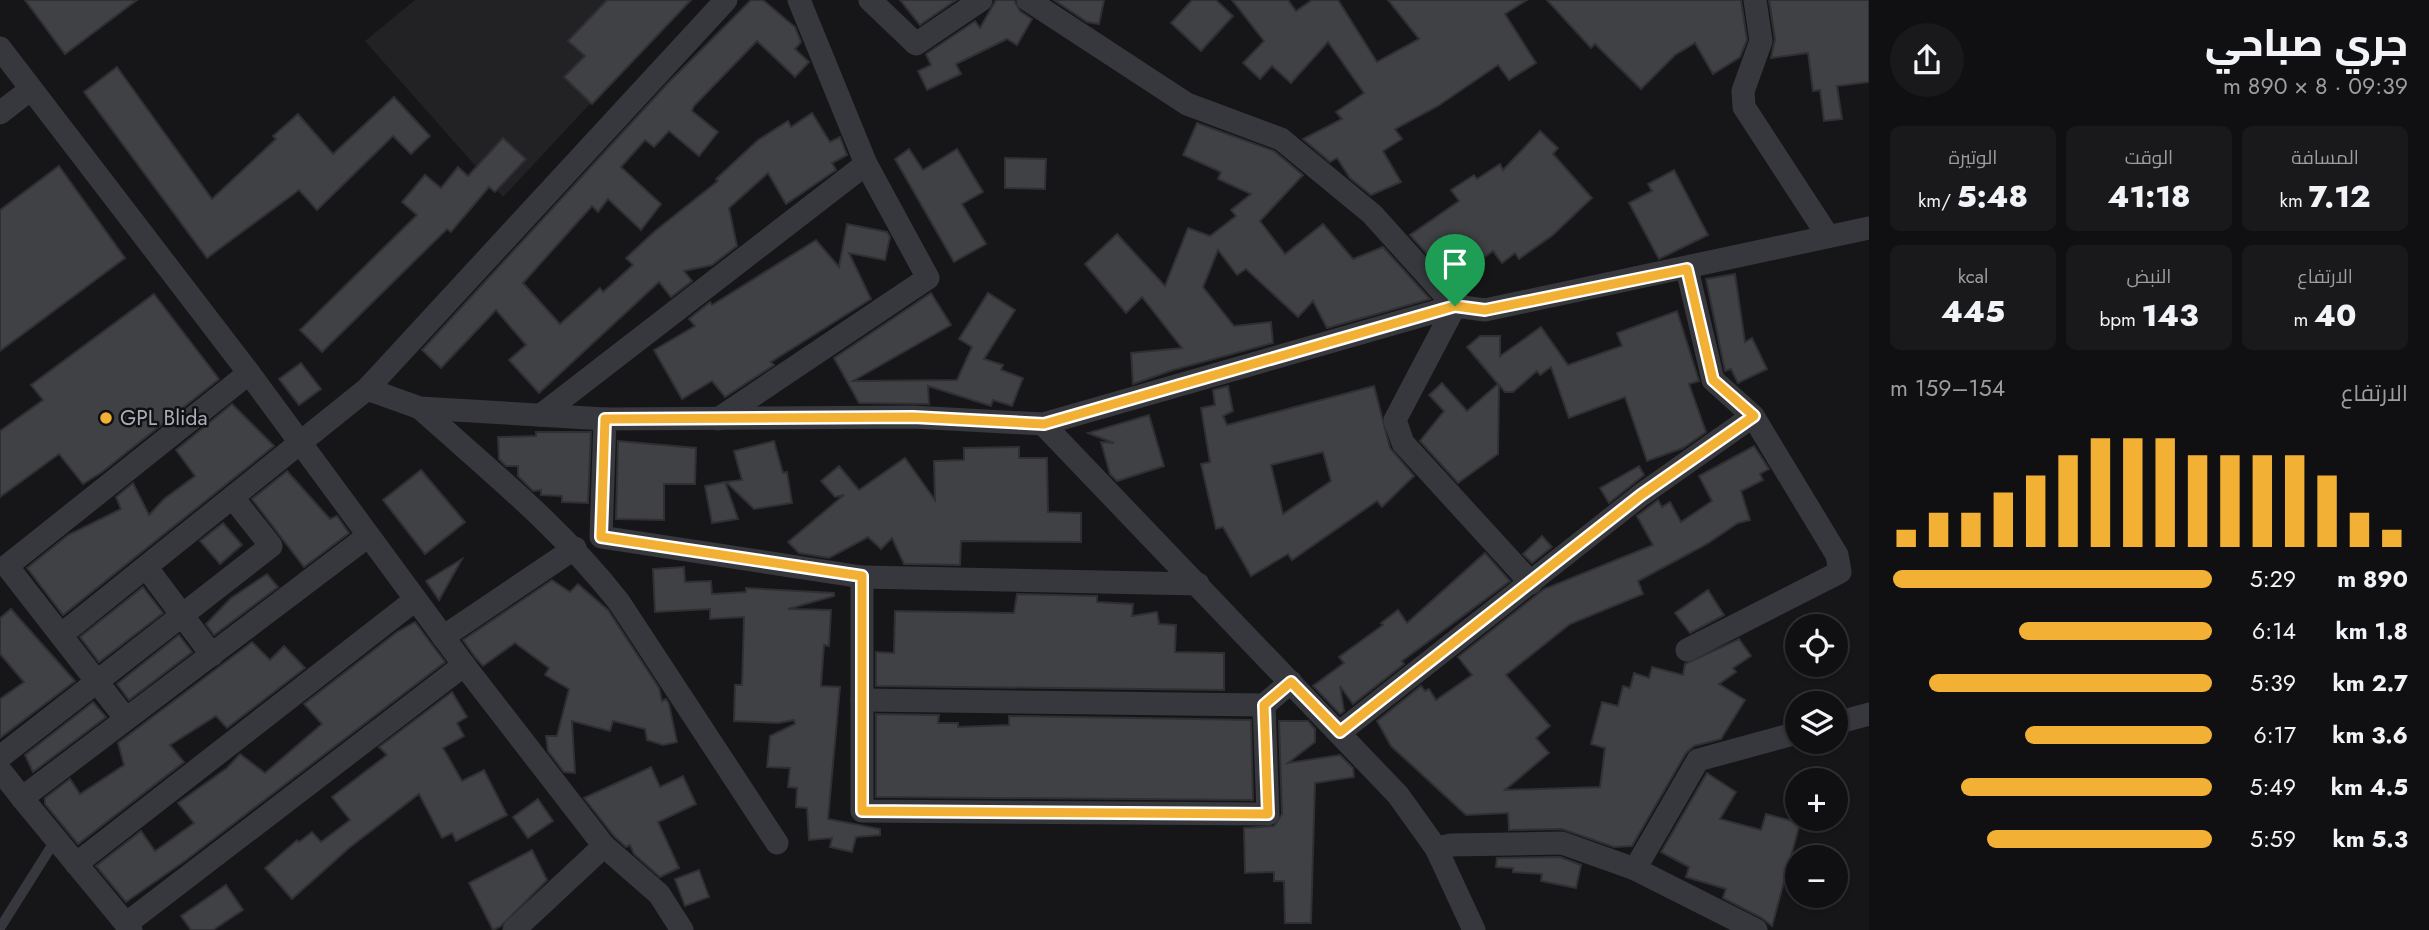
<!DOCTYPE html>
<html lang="ar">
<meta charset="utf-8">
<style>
:root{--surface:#101012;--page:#19191b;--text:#f1f3f6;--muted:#9c9d9f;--line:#303032;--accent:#f2b134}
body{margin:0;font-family:Jost,Cairo,sans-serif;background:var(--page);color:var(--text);direction:rtl;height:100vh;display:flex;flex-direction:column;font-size:26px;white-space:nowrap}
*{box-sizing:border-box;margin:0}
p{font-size:23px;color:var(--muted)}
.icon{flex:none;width:38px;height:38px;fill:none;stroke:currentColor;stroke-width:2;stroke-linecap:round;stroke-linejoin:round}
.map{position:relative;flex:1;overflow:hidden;direction:ltr}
.sheet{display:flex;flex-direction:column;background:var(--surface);width:560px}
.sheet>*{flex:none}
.tools{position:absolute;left:1785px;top:614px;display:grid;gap:14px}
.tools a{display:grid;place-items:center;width:63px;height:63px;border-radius:50%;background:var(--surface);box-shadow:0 2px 5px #0004,0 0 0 2px var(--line);font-size:35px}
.pin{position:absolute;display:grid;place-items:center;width:60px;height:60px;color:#fff;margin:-72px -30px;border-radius:50% 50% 50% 0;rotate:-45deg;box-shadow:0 0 7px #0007}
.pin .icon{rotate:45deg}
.round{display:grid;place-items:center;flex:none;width:74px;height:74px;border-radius:37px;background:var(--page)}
.summary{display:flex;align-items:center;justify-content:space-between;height:119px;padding:0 21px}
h1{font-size:38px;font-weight:800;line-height:52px}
.metrics{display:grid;grid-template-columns:repeat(3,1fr);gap:10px;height:119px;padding:7px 21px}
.metrics div{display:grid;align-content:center;border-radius:10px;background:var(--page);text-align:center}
.metrics b{font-size:30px;font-weight:800}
.metrics small{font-size:19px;font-weight:400}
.metrics p{font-size:19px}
.chart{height:196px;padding:14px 21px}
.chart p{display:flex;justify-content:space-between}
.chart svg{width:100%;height:126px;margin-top:7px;stroke:var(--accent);stroke-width:6}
ul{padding:0 21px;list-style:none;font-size:23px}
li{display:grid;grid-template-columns:112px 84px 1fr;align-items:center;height:52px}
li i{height:18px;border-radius:9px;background:var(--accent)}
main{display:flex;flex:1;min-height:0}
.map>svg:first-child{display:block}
</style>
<main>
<section class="sheet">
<div class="summary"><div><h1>جري صباحي</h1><p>09:39 · 8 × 890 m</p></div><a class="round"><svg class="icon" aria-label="share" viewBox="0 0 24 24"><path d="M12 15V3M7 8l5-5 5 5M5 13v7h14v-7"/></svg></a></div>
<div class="metrics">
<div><p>المسافة</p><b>7.12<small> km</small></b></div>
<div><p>الوقت</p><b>41:18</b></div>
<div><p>الوتيرة</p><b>5:48<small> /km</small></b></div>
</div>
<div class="metrics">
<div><p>الارتفاع</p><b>40<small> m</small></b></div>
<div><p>النبض</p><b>143<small> bpm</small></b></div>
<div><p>kcal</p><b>445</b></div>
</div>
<div class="chart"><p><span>الارتفاع</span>154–159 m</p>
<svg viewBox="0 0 160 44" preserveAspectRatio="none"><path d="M5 44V38M15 44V32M25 44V32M35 44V25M45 44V19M55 44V12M65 44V6M75 44V6M85 44V6M95 44V12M105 44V12M115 44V12M125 44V12M135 44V19M145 44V32M155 44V38"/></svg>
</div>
<ul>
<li><b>890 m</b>5:29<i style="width:99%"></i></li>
<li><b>1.8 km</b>6:14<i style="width:60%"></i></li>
<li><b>2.7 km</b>5:39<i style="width:88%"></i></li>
<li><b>3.6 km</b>6:17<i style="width:58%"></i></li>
<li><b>4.5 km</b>5:49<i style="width:78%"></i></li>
<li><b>5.3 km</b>5:59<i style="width:70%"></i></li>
</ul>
</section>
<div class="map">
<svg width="1869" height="930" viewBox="0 0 1869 930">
<rect width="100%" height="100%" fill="#161618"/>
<!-- built -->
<polygon fill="#222225" points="415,0 687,0 503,197 365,41"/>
<!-- building -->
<g fill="#404145" stroke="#303034" stroke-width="2" fill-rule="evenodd">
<polygon points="25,0 137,0 65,54"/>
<polygon points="607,0 691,0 592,104 564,77 585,56 568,41"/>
<polygon points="751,0 763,0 795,27 801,42 795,49 809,62 795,77 757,41 694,106 692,111 718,132 699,156 669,131 654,147 645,140 621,167 661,204 641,230 608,199 598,212 592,206 523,283 560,324 600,288 603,292 633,265 626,258 655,231 718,181 716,179 758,140 788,121 791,127 812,113 830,142 840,137 847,155 832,163 836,170 786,204 768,173 729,208 737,246 712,265 684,271 692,281 671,297 659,282 539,393 509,360 526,345 496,310 441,368 422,350 668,83"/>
<polygon points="900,0 956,0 920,25"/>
<polygon points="996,0 1014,0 1020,11 1032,19 1017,45 1007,39 956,64 961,74 927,90 918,71 931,65 926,54 975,21 980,28"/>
<polygon points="1054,0 1104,0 1099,24 1087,22"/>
<polygon points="1192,0 1216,0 1233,16 1201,51 1171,23"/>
<polygon points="1232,0 1288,0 1296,11 1312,0 1338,0 1377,62 1419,39 1388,0 1527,0 1505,14 1536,63 1509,80 1498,65 1438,106 1395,129 1402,139 1383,151 1401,182 1371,195 1350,178 1337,158 1330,162 1303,139 1342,119 1336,112 1364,93 1328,42 1291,83 1272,66 1260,79 1243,63 1264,41"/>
<polygon points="1547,0 1741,0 1747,40 1740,57 1713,74 1695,43 1675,55 1641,89 1595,44 1591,48"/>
<polygon points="1769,0 1869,0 1869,82 1837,86 1842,119 1824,121 1820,90 1813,91 1808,53 1771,58 1775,39"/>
<polygon points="117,67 212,199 276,139 273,136 298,114 333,154 394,97 430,136 411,154 393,136 317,210 299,190 207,258 84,92"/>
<polygon points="1197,123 1274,151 1303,175 1260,221 1285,254 1323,224 1353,259 1383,247 1430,299 1327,328 1313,301 1298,317 1246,269 1237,275 1218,250 1203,287 1234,326 1271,322 1273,343 1173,370 1133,384 1131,353 1182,348 1142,297 1126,313 1085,264 1117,234 1165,286 1188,228 1210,236 1236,216 1231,210 1251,194 1218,179 1221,172 1183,155"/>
<polygon points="1540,131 1558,148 1553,154 1592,198 1553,235 1519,259 1515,253 1502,263 1493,251 1451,281 1410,235 1459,201 1451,190 1474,175 1477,179 1500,164 1503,170"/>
<polygon points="503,138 526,159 495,192 489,187 451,232 447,229 322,352 300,330 417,215 402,202 425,175 441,188 458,167 468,176"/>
<polygon points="909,149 923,170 957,149 983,192 962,204 986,244 954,262 895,159"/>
<polygon points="1005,158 1046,159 1045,189 1005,188"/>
<polygon points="59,166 125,258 0,351 0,210"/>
<polygon points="1674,170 1708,235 1659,259 1629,203 1652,191 1648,184"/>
<polygon points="847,224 887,232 890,237 885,260 849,253 871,299 771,362 774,365 725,397 712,381 682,399 654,350 695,326 689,319 710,302 712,305 816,240 839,267"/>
<polygon points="1735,274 1745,342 1752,338 1767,369 1738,383 1731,369 1725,371 1706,279"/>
<polygon points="931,293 951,325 853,381 957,380 972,347 959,339 988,293 1015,310 984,359 1003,365 1001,370 1023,378 1012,406 993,400 991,406 928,386 929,404 859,403 834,358"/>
<polygon points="154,294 219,379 102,472 83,484 59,454 0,497 0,431 43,400 31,385"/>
<polygon points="1677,311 1699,381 1689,384 1706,432 1683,448 1647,461 1625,397 1569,418 1551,367 1540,375 1537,371 1513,392 1505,392 1499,385 1498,454 1458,483 1420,441 1444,411 1429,395 1442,383 1467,411 1498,384 1467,347 1480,336 1500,336 1500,356 1541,327 1568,365 1622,346 1617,333"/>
<polygon points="301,363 321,389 299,405 279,379"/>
<path d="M 1228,386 L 1233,411 L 1223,416 L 1227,425 L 1374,386 L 1390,448 L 1414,476 L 1382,507 L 1377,501 L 1292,560 L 1288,554 L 1251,576 L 1223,527 L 1216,529 L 1201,464 L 1210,462 L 1201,408 L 1215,405 L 1213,390 ZM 1323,452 L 1331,481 L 1283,514 L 1271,465 Z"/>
<polygon points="232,404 274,446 63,615 27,568 68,535 121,509 116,497 133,483 149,515 164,499 195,476 176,450"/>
<polygon points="1149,415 1164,466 1117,481 1110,474 1101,442 1114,443 1088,433"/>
<polygon points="536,432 591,432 588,503 562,502 562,496 541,495 541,490 533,491 518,476 518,466 506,466 499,459 498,437 536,436"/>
<polygon points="618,441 696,448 695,484 664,484 664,520 616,519"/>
<polygon points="774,441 783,473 787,472 792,503 754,509 726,482 742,480 734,451"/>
<polygon points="1754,446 1769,469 1760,474 1763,480 1741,491 1750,520 1738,523 1707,544 1638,581 1643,594 1570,624 1506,675 1550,726 1536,738 1549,753 1505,790 1600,787 1605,748 1591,744 1602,702 1618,706 1623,686 1630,688 1634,673 1649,678 1652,667 1683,675 1685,664 1739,639 1751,656 1733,668 1736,672 1719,684 1745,700 1721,739 1694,746 1686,753 1632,846 1614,847 1562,829 1509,830 1508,813 1466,815 1391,746 1377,721 1421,686 1425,691 1429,689 1436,700 1472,675 1458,657 1544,589 1653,545 1637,516 1658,500 1662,507 1670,502 1681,522 1712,501 1699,476"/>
<polygon points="1019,447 1019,458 1047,458 1048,512 1081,513 1081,542 961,541 960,565 904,564 892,538 881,549 868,537 829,558 799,553 788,542 844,495 835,497 821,481 839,466 859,490 905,458 935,500 934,461 964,460 964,448"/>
<polygon points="1639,466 1644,475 1609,503 1600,488"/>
<polygon points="421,470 465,522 425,554 383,500"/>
<polygon points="287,471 330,519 337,516 349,533 304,567 252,499"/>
<polygon points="725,482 738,519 712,523 705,486"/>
<polygon points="223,523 242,545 220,564 200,541"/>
<polygon points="1542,536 1552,547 1532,563 1523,554"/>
<polygon points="1485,553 1510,581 1402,661 1404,664 1353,704 1340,686 1344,711 1340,714 1313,686 1344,663 1339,657 1383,625 1381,623 1398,610 1407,623"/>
<polygon points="462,559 439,600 426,581"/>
<polygon points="684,567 685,582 711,581 712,594 746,592 746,588 834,593 834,596 788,609 831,610 829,646 824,645 821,686 840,687 828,819 880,829 880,835 856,837 852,852 830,847 832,838 809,840 807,808 796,807 797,788 788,787 790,768 767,767 770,736 795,724 794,720 779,723 734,721 735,685 742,685 744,617 710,619 710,609 655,612 653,569"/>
<polygon points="267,574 278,587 214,635 206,624 231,598"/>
<polygon points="552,580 570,592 578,584 608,610 659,688 662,701 666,699 669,704 677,742 663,745 647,740 645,729 613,721 610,731 572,721 575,773 564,772 548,751 546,736 557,736 569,689 545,675 549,668 515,643 483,666 475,657 463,640"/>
<polygon points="143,587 163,613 99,662 80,637"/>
<polygon points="1708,590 1724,615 1690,633 1675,613"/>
<polygon points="1017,594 1097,596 1097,602 1133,604 1132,616 1157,612 1159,624 1176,625 1175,652 1224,653 1224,690 876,686 876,652 894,653 895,611 1014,613"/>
<polygon points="11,609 75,681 0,738 0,699 24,682 0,654 0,618"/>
<polygon points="415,622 445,662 186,860 126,902 96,866 141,831 155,851 194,823 178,803 227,768 240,754 265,773 322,724 304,704 397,632"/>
<polygon points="179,635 192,652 129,700 117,684"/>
<polygon points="252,642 270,660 284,646 305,668 227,728 216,716 170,745 184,762 78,844 45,804 45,798 70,779 80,794 124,765 118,743"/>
<polygon points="452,692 467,717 457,723 464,736 443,748 462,781 484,770 507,815 456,841 452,833 442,838 419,794 349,848 292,899 265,868 297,840 299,842 312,832 321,842 350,820 332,797 387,755 379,747"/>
<polygon points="93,702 106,717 33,772 25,755"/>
<polygon points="876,714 939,715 938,723 958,723 958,727 1009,725 1009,716 1251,720 1253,800 876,797"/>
<polygon points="1279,721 1308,721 1315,729 1315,742 1288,763 1340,755 1353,768 1354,777 1315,783 1311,923 1285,923 1284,881 1274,881 1274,872 1245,873 1244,828 1274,826 1282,814"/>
<polygon points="651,767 660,787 683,776 696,804 658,822 679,868 660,877 634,854 630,845 626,847 614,836 584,798"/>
<polygon points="1707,773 1736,792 1720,819 1761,830 1766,814 1800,823 1772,926 1762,918 1723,898 1726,889 1686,877 1689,867 1661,852"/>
<polygon points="538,799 553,821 528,838 513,817"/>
<polygon points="532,850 547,880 501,926 493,930 469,883"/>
<polygon points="1560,857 1581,865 1576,888 1541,881 1542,874 1513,872 1513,868 1496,867 1497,858"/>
<polygon points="699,870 709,897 685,906 675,879"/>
<polygon points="226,885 243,910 213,930 191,930 181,916"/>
</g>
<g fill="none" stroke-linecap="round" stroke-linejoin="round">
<!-- lane -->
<polyline stroke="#37383d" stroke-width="10" points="0,928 56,839"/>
<!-- street -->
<g stroke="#37383d" stroke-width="23">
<polyline points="870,0 916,44 981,0"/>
<polyline points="1028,0 1187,104 1281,139 1372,214 1455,306 1395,420 1403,443 1531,583"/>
<polyline points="1755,0 1761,41 1743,91 1744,107 1828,236"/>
<polyline points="0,48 249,373 464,665 604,846 659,894 682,930"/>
<polyline points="0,113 31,89"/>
<polyline points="1687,269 1713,380 1753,416 1837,555 1840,572 1687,650"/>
<polyline points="367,389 726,0"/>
<path d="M 420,408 C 489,470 561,528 619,602 L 777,843"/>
<polyline points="541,415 866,164"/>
<polyline points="605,419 601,537 862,577 862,811 1268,814 1264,705 1291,682"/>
<polyline points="718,419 928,278 866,164 799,0"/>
<polyline points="1043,424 1398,795 1436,848 1474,930"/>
<polyline points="146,567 212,655"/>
<polyline points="862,577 1198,584"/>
<polyline points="61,635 367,389 420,408 605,419 913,417 1043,424 1455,306 1485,310 1869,228"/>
<polyline points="443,637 575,548"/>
<polyline points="862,700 1264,705"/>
<polyline points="126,719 7,566 249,373"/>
<polyline points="1836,723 1869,714"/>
<polyline points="1340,732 1641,495 1753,416"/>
<polyline points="0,757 271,546 233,498"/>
<polyline points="0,770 22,798"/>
<polyline points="1436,848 1451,845 1562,843 1635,869 1756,930"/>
<polyline points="76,864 415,600"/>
<polyline points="1635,869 1698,760 1797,733"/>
<polyline points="126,924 464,665"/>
<polyline points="131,930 22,798 368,536"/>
<polyline points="514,930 604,846"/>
</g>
</g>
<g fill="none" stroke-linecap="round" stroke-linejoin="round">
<!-- route casing -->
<g stroke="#fff" stroke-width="14">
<polygon id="route" points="1687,269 1713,380 1754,416 1641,495 1340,732 1291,682 1264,705 1268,814 862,811 862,576 601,537 605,419 913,417 1044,424 1455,306 1485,310"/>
</g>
<!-- route -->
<use href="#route" stroke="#f2b134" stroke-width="9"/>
</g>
<!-- markers -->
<circle fill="#f2b134" stroke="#111113" stroke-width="2.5" cx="106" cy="418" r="7"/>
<g text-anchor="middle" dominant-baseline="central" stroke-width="5" stroke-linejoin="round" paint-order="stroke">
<!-- poi labels -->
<g font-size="21" fill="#a8adb8" stroke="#111113" text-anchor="start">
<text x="120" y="418">GPL Blida</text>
</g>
</g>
</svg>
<div class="tools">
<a><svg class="icon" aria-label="locate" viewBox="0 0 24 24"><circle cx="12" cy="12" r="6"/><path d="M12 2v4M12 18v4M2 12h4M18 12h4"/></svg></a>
<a><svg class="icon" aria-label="layers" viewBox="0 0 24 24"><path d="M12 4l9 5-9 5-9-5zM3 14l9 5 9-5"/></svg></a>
<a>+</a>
<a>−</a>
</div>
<div class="pin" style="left:1455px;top:306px;background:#1e9e55"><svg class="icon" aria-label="arrive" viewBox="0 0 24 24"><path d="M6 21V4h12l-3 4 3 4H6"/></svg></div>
</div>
</main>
